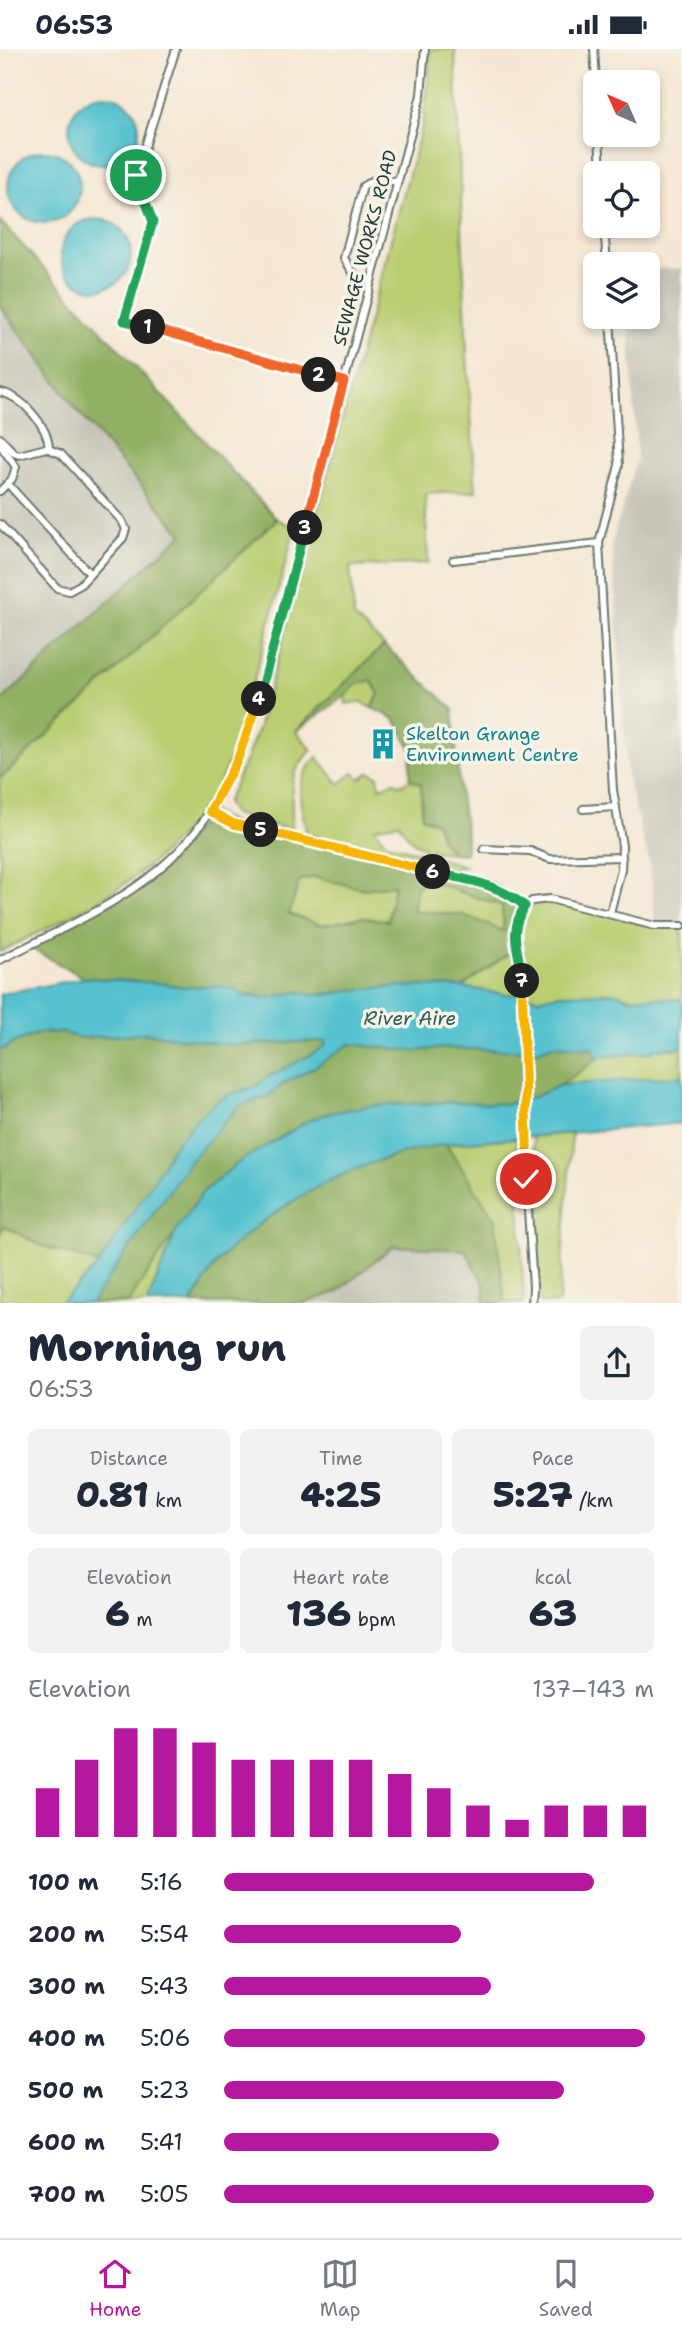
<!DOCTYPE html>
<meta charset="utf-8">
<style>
:root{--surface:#fff;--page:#f2f2f3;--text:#1f2937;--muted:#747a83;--line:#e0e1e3;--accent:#b5179e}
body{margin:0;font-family:"Shantell Sans",sans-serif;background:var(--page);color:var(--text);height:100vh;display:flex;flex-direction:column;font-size:26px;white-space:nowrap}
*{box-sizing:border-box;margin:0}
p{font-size:23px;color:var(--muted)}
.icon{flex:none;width:38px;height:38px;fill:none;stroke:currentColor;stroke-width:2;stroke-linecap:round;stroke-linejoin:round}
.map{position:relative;height:1254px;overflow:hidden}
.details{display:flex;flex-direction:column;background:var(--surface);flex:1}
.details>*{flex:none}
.needle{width:46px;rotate:315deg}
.controls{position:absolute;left:583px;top:21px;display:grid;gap:14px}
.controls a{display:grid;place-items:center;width:77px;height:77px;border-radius:10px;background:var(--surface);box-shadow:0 4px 10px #0003;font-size:35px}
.pin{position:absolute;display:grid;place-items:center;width:60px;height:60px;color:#fff;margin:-30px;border:4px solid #fff;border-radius:50%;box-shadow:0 2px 7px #0007}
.km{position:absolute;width:35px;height:35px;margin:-18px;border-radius:50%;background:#222;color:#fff;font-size:19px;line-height:35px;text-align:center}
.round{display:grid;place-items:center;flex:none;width:74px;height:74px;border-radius:10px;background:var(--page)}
.summary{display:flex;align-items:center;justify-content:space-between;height:119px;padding:0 28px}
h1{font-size:38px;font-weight:800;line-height:52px}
.figures{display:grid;grid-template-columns:repeat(3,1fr);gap:10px;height:119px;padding:7px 28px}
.figures div{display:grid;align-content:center;border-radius:10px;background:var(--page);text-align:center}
.figures b{font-size:35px;font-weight:800}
.figures small{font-size:19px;font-weight:400}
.figures p{font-size:19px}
.chart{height:196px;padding:14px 28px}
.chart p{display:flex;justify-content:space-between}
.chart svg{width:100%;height:126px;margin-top:7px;stroke:var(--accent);stroke-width:6}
ul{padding:0 28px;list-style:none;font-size:23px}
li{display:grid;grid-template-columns:112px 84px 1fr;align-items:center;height:52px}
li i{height:18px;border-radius:9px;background:var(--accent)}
.status{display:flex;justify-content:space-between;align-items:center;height:49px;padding:0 35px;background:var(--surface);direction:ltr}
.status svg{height:19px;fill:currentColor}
.tabs{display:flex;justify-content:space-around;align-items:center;height:98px;border-top:2px solid var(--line);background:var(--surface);font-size:19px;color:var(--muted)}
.tabs a{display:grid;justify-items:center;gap:4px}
.tabs .selected{color:var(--accent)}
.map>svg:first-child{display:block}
</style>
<div class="status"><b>06:53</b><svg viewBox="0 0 49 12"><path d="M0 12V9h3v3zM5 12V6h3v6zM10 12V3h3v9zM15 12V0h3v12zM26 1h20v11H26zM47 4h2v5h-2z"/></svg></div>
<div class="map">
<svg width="682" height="1255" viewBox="0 0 682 1255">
<rect width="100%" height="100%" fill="#f7f3e8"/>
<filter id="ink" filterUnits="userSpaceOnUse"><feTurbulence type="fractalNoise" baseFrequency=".0143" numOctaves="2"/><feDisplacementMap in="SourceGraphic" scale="14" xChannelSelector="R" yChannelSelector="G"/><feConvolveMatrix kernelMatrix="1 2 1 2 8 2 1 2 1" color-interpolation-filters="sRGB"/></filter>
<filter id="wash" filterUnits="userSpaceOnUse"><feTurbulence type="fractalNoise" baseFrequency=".00686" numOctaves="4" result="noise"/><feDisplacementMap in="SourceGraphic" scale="28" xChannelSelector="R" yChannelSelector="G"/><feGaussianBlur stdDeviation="1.57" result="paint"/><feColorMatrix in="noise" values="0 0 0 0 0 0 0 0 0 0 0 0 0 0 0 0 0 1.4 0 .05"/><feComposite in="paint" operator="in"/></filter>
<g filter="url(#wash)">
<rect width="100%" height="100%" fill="#f5e7d3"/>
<!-- industrial -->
<g fill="#c8c4b8">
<polygon points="682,219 682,884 655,877 650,816 627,729 612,493 637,410 629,268 648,268 648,221"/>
<polygon points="0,257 75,359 182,485 0,653"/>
<polygon points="393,1197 465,1200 484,1235 485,1254 305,1255 337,1243"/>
</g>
<!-- green -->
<g fill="#b9cd71" stroke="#6c8552" stroke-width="2">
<path d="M 430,0 L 455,0 L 467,307 L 476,442 L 425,445 L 428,514 L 350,518 L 354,568 L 384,596 L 296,682 L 312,701 C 281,733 296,743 291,781 L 233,765 L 226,754 L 246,711 L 259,677 L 422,77 L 428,35 Z"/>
<path d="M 277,470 L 295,479 C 282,527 269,575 256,623 C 246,663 236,707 214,743 C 200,765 182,786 163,804 C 117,848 56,874 0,903 L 0,730 Z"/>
<polygon points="371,631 379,645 372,659 361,653 346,655 345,648 355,636"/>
<path d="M 317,708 L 339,735 L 354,723 L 360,730 L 369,723 L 378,727 L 380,738 L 395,733 L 401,736 L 410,730 L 421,735 L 422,768 L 436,773 L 442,792 L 453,804 C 427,803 412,798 399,774 L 374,779 L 386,794 L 465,817 L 452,822 L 307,785 C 300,753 292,734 317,708 Z"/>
<polygon points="315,828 364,840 394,836 388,872 362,868 322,876 289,865 300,831"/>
<polygon points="429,832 502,857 504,882 463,866 413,862 417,837"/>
<path d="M 541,850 L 654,877 L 682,877 L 682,951 C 665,948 632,952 620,945 L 557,945 L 539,950 L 527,946 L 504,945 L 462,938 L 515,900 L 514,887 L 525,857 Z"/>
<polygon points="682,999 682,1027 552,1038 416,1002"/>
<polygon points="572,1084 559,1254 540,1254 533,1088"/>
<polygon points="516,1089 524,1254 504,1254 495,1170 446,1095"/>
<polygon points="0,1105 177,1180 147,1255 0,1254"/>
</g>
<!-- forest -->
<g fill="#92b063" stroke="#58764c" stroke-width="2" fill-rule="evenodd">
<polygon points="0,172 277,470 0,730 0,653 182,485 75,359 0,257"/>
<polygon points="384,596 453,660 460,747 466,783 466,805 453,804 442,792 436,773 422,768 421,735 410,730 411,699 395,670 372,659 379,645 371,631 355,636 345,647 296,682"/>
<path d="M 210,762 L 234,775 L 491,836 L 525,857 L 518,867 L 515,900 L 462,938 L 405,937 L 312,946 L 298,943 L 267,949 L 252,946 L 244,947 L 217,937 L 183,938 L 159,934 L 84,929 L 27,897 L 116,851 L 181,798 ZM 315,828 L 364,840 L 394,836 L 388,872 L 362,868 L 322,876 L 289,865 L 300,831 ZM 429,832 L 502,857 L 504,882 L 463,866 L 413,862 L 417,837 Z"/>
<polygon points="60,983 81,989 148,984 232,996 320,992 416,1002 440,999 538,1002 552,996 593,999 596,1007 600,1008 561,1036 534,1048 506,1055 456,1053 369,1057 330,1064 310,1071 239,1113 203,1143 128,1254 79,1254 99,1215 40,1196 4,1177 0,1185 0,991 26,990 39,984"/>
<path d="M 446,1095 L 495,1170 L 505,1254 L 485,1254 L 484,1235 L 465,1201 L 393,1197 L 337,1243 L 305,1254 L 192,1255 C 198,1244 204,1232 211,1222 C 223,1204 240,1191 257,1177 C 313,1134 376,1106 446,1095 Z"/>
</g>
<!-- water -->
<g fill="#56c2cf" stroke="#3a8082" stroke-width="2">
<circle cx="104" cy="81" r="35"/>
<circle cx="44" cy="138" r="36"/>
<circle cx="96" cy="205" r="35"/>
<polygon points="84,929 159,934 183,938 217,937 237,941 244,947 267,949 298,943 312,946 334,945 351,941 405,937 462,938 504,945 527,946 539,950 557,945 609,944 620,945 628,949 648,948 682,951 682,999 654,1000 653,1003 600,1008 596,1007 593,999 552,996 538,1002 440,999 416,1002 350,995 313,1019 286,1033 268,1047 239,1057 191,1111 91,1254 60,1254 99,1215 153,1133 172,1099 199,1068 217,1052 231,1045 255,1038 266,1029 316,1003 326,995 326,992 320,992 232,996 148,984 81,989 60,983 39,984 15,993 0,1002 0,945"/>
<path d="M 682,1027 L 682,1074 L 446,1095 C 376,1106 313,1134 257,1177 C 240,1191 223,1204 211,1222 C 204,1232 198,1244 192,1254 L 147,1255 L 177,1180 L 203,1143 L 239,1113 L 310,1071 L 330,1064 L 369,1057 L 456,1053 L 506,1055 L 534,1048 L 561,1036 Z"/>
</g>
</g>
<g filter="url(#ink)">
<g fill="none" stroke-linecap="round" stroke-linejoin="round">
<!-- lane casing -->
<g stroke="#6a786c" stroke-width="10">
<g id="lane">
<polyline points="176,0 136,126 153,173 124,272 344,332"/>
<polyline points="594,0 596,33"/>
<polyline points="599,86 601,124"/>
<polyline points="604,177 607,215"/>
<polyline points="370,233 354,225 344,209 363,137 377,129 397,133"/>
<path d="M 0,343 C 22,347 48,377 49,399"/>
<polyline points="0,389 14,404 19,406 46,399 61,405 122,472 126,480 123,489 80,536 69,542 57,539 0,475"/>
<polyline points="0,396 16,418 12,430 0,442"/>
<polyline points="8,435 90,525"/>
<polyline points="453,511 599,494"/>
<polyline points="583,760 616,758"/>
<polyline points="210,762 234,774 491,836 501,840 525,857"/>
<polyline points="484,800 530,802 550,810 622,808"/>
<polyline points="610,864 621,821 622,797 613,741 599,494 619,416 610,268"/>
<path d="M 0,911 C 76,872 165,838 211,760 C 233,725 246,686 260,647 L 421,46 L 425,0"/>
<path d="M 532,1255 L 533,1238 L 526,1130 L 528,1121 L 521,920 C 513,896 510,869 532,852 L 550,850 L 655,877 L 682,877"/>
</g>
</g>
<!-- lane -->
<use href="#lane" stroke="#fff" stroke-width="6"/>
</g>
</g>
<g fill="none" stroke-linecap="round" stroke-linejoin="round" filter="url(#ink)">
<!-- split-1 casing -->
<g stroke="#fff" stroke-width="14">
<polyline id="split-1" points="136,126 153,173 124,272 148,278"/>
</g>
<!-- split-2 casing -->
<g stroke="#fff" stroke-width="14">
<polyline id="split-2" points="148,278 319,326"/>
</g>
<!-- split-3 casing -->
<g stroke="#fff" stroke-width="14">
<polyline id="split-3" points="305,479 344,332 319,326"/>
</g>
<!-- split-4 casing -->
<g stroke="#fff" stroke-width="14">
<polyline id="split-4" points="259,650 305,479"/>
</g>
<!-- split-5 casing -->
<g stroke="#fff" stroke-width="14">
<polyline id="split-5" points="259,650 237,712 210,762 234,775 261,781"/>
</g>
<!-- split-6 casing -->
<g stroke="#fff" stroke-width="14">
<polyline id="split-6" points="261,781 433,823"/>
</g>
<!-- split-7 casing -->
<g stroke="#fff" stroke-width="14">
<path id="split-7" d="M 433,823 C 467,831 497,834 525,857 C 506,886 521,903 522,932"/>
</g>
<!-- split-8 casing -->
<g stroke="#fff" stroke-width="14">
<polyline id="split-8" points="522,932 528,1121 526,1130"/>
</g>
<!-- split-1 -->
<use href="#split-1" stroke="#22a559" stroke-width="9"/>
<!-- split-2 -->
<use href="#split-2" stroke="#f0652b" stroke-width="9"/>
<!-- split-3 -->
<use href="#split-3" stroke="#f0652b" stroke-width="9"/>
<!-- split-4 -->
<use href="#split-4" stroke="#22a559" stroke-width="9"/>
<!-- split-5 -->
<use href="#split-5" stroke="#f5b400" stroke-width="9"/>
<!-- split-6 -->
<use href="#split-6" stroke="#f5b400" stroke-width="9"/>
<!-- split-7 -->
<use href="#split-7" stroke="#22a559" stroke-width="9"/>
<!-- split-8 -->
<use href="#split-8" stroke="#f5b400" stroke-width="9"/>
</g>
<!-- icons -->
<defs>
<g id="building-bare" transform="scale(2.415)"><path d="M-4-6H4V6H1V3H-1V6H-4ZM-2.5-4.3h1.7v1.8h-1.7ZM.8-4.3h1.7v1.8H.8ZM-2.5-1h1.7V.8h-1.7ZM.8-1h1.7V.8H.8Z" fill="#0f9aa8" stroke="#f7f3e8" stroke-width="2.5" paint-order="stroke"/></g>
</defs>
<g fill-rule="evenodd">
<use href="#building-bare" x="383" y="695"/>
</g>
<g text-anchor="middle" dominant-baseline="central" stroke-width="7" stroke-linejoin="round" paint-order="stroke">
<!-- street labels -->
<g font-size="18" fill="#1f3d34" stroke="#f7f3e8">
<text transform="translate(365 199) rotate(-75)">SEWAGE WORKS ROAD</text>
</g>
<!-- culture labels -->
<g font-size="18" fill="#0d838f" stroke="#f7f3e8" text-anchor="start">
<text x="406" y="685">Skelton Grange<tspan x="406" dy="21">Environment Centre</tspan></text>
</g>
<!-- water labels -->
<g font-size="19" font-style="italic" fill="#2d5e5b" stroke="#f7f3e8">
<text x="410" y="969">River Aire</text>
</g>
</g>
</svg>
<div class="controls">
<a><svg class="needle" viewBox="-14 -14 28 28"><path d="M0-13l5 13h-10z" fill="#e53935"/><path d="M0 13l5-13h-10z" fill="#747a83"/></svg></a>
<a><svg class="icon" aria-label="locate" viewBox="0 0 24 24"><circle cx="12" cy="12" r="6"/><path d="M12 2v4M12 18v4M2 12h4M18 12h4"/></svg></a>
<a><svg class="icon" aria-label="layers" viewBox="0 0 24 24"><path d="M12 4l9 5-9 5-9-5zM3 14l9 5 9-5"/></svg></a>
</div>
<div class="pin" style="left:136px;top:126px;background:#1e9e55"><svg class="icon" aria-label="arrive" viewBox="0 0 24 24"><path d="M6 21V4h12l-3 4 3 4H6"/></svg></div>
<div class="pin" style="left:526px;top:1130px;background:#d93025"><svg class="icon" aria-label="check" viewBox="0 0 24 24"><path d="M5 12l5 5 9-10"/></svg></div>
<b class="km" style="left:148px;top:278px">1</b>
<b class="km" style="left:319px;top:326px">2</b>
<b class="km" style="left:305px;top:479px">3</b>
<b class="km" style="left:259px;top:650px">4</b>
<b class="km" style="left:261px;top:781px">5</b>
<b class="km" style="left:433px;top:823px">6</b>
<b class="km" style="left:522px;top:932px">7</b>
</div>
<section class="details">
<div class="summary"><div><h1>Morning run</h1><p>06:53</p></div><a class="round"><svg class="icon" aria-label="share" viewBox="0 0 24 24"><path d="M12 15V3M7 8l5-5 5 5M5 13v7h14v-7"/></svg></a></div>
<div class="figures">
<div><p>Distance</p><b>0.81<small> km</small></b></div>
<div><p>Time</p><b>4:25</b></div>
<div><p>Pace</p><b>5:27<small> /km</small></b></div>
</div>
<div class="figures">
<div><p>Elevation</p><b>6<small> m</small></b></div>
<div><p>Heart rate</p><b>136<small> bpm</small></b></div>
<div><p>kcal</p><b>63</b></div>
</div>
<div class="chart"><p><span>Elevation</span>137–143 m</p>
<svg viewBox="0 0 160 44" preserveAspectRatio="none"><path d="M5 44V27M15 44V17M25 44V6M35 44V6M45 44V11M55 44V17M65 44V17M75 44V17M85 44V17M95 44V22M105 44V27M115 44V33M125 44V38M135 44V33M145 44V33M155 44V33"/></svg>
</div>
<ul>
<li><b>100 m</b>5:16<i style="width:86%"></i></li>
<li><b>200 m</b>5:54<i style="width:55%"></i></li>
<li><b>300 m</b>5:43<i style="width:62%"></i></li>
<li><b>400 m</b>5:06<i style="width:98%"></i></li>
<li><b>500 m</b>5:23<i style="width:79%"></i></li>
<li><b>600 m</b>5:41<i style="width:64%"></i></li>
<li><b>700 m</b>5:05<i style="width:100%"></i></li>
</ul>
</section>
<nav class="tabs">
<a class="selected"><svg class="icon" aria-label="home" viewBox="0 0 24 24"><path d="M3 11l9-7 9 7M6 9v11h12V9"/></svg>Home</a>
<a><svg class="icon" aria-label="map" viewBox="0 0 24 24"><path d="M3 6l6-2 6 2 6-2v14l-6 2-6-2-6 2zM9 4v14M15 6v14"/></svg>Map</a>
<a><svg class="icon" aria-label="saved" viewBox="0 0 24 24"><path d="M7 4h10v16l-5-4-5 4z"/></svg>Saved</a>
</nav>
